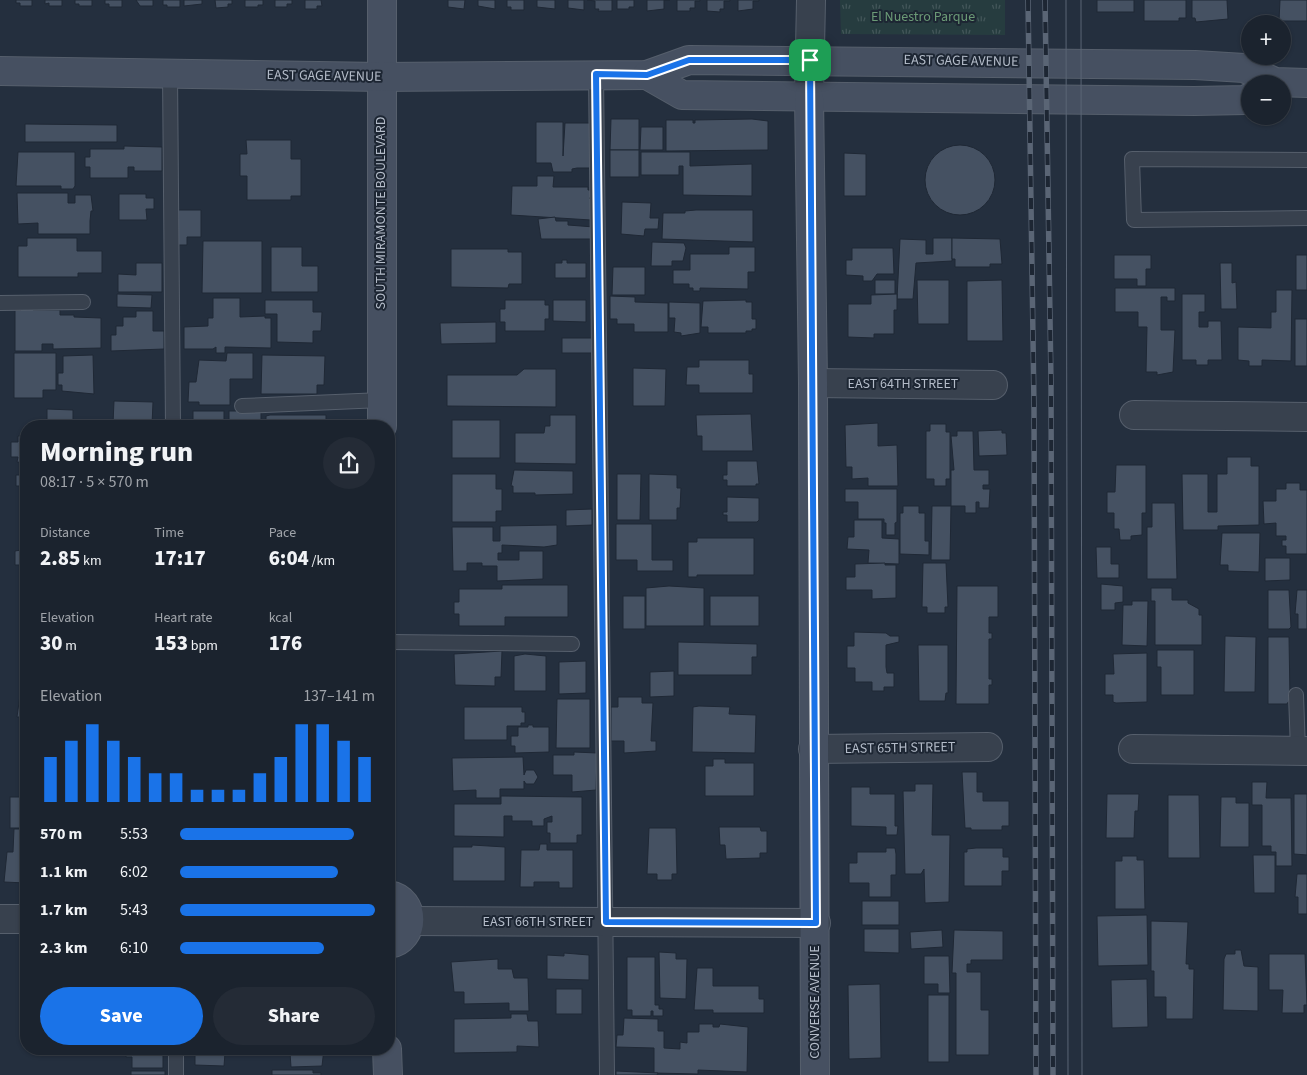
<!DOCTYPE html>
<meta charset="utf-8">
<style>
:root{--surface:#1b232e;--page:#242b36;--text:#f1f3f6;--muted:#a0a4aa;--line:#39404a;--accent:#1a73e8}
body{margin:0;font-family:"Source Sans 3",sans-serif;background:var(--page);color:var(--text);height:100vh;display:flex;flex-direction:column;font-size:19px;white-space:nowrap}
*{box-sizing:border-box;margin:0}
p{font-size:16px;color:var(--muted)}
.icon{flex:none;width:28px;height:28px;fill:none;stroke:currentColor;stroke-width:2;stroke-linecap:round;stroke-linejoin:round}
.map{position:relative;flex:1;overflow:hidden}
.details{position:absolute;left:20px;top:420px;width:375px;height:635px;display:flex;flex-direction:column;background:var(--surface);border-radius:20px;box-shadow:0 1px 4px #0004,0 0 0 1px var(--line)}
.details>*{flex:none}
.controls{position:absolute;left:1241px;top:15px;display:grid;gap:10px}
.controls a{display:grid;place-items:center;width:50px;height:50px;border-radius:50%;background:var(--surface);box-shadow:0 1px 4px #0004,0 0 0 1px var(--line);font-size:25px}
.pin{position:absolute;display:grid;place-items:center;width:42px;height:42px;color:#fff;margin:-21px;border-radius:10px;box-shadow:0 2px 8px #0006}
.round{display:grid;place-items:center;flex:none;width:52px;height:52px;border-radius:26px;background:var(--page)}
.head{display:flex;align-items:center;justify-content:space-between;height:85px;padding:0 20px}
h1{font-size:28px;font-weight:800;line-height:38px}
.metrics{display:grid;grid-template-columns:repeat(3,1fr);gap:8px;height:85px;padding:5px 20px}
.metrics div{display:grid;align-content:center}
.metrics b{font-size:21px;font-weight:800}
.metrics small{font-size:14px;font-weight:400}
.metrics p{font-size:14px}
.chart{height:140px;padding:10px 20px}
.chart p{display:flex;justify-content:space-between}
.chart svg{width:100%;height:90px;margin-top:5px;stroke:var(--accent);stroke-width:6}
.button{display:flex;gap:10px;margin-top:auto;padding:10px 20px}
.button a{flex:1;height:58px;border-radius:30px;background:var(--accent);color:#fff;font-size:20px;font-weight:800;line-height:58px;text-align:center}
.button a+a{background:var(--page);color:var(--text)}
ul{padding:0 20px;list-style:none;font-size:16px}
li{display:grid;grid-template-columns:80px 60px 1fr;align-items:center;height:38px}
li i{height:12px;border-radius:6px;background:var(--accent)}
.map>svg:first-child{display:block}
</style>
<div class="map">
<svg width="1307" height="1075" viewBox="0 0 1307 1075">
<defs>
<pattern id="park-tufts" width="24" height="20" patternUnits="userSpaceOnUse" patternTransform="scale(1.25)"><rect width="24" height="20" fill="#263c3f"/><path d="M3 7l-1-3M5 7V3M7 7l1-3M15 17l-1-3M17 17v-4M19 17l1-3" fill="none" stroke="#435659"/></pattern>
</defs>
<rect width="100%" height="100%" fill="#242f3e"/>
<!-- park -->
<polygon fill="url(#park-tufts)" points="840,0 1005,0 1005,35 841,34"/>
<!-- building -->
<g fill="#455162" stroke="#1f2835">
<polygon points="16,0 32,0 32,6 20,6 20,3 16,3"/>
<polygon points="45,0 62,0 62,6 49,6 49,3 45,4"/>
<polygon points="75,0 92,0 92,6 79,6 79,4 75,4"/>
<polygon points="105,0 122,0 122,7 109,7 109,4 105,4"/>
<polygon points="136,0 153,0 153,6 140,6"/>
<polygon points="163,0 180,0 180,7 167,7 167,5 163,5"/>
<polygon points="184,0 202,0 202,4 184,6"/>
<polygon points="215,0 232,0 232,4 228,4 228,7 216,8"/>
<polygon points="245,0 263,0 263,5 258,5 258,7 245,7"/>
<polygon points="275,0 292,0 292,4 287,4 287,7 275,7"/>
<polygon points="305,0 321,0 322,6 317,6 317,9 305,9"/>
<polygon points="448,0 465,0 464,9 448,7"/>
<polygon points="478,0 495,0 495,9 478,6"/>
<polygon points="507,0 524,0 524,10 511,10 511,7 507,7"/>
<polygon points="537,0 555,0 555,9 537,7"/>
<polygon points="568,0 584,0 584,10 568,8"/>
<polygon points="587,0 612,0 612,11 598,11 599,9 595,9 595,1"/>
<polygon points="617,0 634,0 634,7 629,7 629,9 617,9"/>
<polygon points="647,0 670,0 664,0 664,9 647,11"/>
<polygon points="677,0 700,0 700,1 695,1 695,8 690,8 690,11 677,11"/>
<polygon points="707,0 730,0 730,1 724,1 724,9 720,9 720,12 707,11"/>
<polygon points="738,0 759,0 759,1 753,1 753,9 738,11"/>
<rect x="1097" y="0" width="37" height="12"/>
<polygon points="1144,0 1186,0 1186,18 1179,18 1179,21 1144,21"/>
<polygon points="1192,0 1227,0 1228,19 1196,22 1195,18 1192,18"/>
<polygon points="1280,0 1307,0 1307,21 1279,21"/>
<polygon points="611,119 639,119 639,150 610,150"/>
<polygon points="752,119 768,121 768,150 666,151 666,120 693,120 693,123 695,123 695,120"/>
<polygon points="536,122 563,122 563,156 565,123 593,123 591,168 577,168 572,169 572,172 553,172 551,163 536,163"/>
<polygon points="25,124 117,125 117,142 25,142"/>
<polygon points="641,127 663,127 663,150 640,150"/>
<polygon points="246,140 291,140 291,159 301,159 301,196 291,196 291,200 247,200 247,176 240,176 240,154 247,154"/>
<circle cx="960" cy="180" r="35"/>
<polygon points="124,146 162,147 162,171 134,171 134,167 128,167 128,178 90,178 90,167 85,167 85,157 90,157 90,149 124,149"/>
<rect x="610" y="150" width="29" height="27"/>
<polygon points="18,152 75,152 75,186 73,189 61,189 61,186 16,186"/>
<polygon points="641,152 690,152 690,166 752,164 752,196 683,195 683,166 679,166 679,175 641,175"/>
<polygon points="844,153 866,154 866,196 844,196"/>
<polygon points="537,176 554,176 553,187 588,187 588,190 593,190 593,198 589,198 592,200 591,220 511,215 512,186 537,186"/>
<polygon points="17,193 68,193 68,203 75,203 75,195 91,195 93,211 91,211 90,221 90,234 38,234 38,223 18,224"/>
<polygon points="119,194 146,194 146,198 154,198 154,209 146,209 147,220 119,220"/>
<polygon points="622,202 651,203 650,218 659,218 658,229 645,229 644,236 621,234"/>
<polygon points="176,210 201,210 201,237 187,237 187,245 176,245"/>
<polygon points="696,210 753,210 753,242 662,239 663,213 685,213 685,211"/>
<polygon points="555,217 556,221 568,221 568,225 594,227 594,239 541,239 538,219"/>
<polygon points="27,238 77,238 77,251 102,251 102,273 78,273 78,277 18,277 18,246 27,246"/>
<polygon points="933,238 952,238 952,261 916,263 913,299 897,299 900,239 926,240 926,254 933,254"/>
<polygon points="952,238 1000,239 1002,264 990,264 990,267 955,267 955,259 952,259"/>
<polygon points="203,241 262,241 262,293 202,293"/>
<polygon points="652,242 684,243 686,248 683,261 672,261 672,266 651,266"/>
<polygon points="271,247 302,247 302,266 318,266 318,292 271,292"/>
<polygon points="729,247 755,247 755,272 748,272 748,289 700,288 700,291 693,291 693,288 689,288 689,284 673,284 673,270 690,270 690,254 729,254"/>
<polygon points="852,248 893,248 894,274 877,274 872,281 863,281 863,276 846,275 846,260 852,260"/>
<polygon points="451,249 508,249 508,252 522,252 522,284 509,284 508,288 451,287"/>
<polygon points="1114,255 1151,255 1151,269 1146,269 1146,286 1137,286 1137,279 1114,279"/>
<rect x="1296" y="255" width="11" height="35"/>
<polygon points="562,260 567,260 567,263 586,263 586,278 555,278 555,263 562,263"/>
<polygon points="136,263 162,263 162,292 118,292 118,274 136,275"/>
<polygon points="1220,263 1232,263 1232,283 1236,282 1237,309 1221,309"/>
<polygon points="613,267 645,267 645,295 612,295"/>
<rect x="875" y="280" width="20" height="14"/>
<polygon points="917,280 949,280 949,324 918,324"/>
<polygon points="1002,280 1003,341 967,341 967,281"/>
<polygon points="1115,288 1175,288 1175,301 1167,301 1167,297 1161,297 1161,330 1175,330 1173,372 1157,375 1157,372 1146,372 1147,327 1138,327 1138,312 1115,312"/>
<polygon points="1276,290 1292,290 1291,361 1262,360 1262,366 1249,366 1249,361 1238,360 1238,327 1271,328 1271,312 1276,312"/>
<polygon points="117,294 152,295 151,308 117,307"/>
<polygon points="897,294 897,310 894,310 894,334 874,334 874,338 848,337 848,304 871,304 871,295"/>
<polygon points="1182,294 1205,294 1205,312 1199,312 1199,327 1208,327 1208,321 1221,321 1222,360 1208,360 1208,365 1196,365 1196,360 1182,360"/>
<polygon points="610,296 635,297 635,302 668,303 668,332 634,332 634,324 617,324 617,319 610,319"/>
<polygon points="213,298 240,298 240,317 265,316 265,318 271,318 271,348 225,347 225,353 216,353 216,347 213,349 184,349 184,327 208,326 208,318 213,318"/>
<polygon points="265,300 313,300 313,312 322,312 321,331 313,331 313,343 277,342 277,314 265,314"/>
<polygon points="505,300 545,300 545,305 549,305 549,319 545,319 545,331 505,331 505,322 500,322 500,309 505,309"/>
<polygon points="553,300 586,300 586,322 553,321"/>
<polygon points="746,300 746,302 752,302 752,319 756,319 756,329 752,329 752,331 746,331 746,333 708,333 708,327 701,327 703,301"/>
<polygon points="669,302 700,303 700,333 681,336 681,333 674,332 675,318 669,318"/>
<polygon points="21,307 33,307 33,310 60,310 60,315 74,315 74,317 101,318 101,348 53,349 53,344 42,344 42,351 15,351 15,310 21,310"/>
<polygon points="136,311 153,311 153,331 164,331 164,349 111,351 111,335 116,335 116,326 123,326 123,317 136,317"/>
<rect x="1295" y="319" width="12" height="47"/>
<polygon points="496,322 496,343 441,344 440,323"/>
<rect x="562" y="338" width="30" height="15"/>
<polygon points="14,353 56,353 56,390 43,390 43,398 14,398"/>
<polygon points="227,353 253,353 253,379 230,379 230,405 199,405 199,402 188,402 189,382 196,382 199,360 226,361"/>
<polygon points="93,355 94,394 62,391 62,385 58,385 58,373 63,373 63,356"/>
<polygon points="262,355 325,356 324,385 317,385 317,394 261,394"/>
<polygon points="699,360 749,360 749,374 753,374 753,393 699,393 699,385 686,385 687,367 699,367"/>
<polygon points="633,368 666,369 665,406 633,406"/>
<polygon points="524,369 556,369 556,407 447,406 447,375 517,375"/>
<polygon points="114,401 153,402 152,425 113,424"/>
<polygon points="47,409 73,410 73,423 115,426 47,426"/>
<rect x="193" y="411" width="31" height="15"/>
<rect x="229" y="411" width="32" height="15"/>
<polygon points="751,414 753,451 702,451 702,436 697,436 696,415"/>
<polygon points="270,415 326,415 326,426 266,426 266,416"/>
<polygon points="550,415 576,415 576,464 515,463 515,433 544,433 545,426 550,426"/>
<rect x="452" y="420" width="48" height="38"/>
<polygon points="878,423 878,446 897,445 898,486 868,486 868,478 852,479 852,467 846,467 845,425"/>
<polygon points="930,424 946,424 946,432 950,432 950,479 946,479 946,486 934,486 934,479 926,479 926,431 930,431"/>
<polygon points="1002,430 1002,433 1006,433 1007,455 979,456 978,431"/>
<polygon points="957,431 973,431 974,470 989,470 989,485 983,485 983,489 990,489 989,508 979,508 979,502 976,502 976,513 965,513 965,506 951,506 951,470 954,470 951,436 957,436"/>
<polygon points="18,436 26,436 26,463 17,462 18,457 11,457 11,442 18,442"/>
<polygon points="1227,457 1251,457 1251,466 1259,466 1259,525 1218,526 1218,530 1183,530 1182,474 1208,474 1208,512 1217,512 1217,474 1227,474"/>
<polygon points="727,461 757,461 759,484 756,484 756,486 727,486 727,480 723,480 723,475 727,475"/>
<polygon points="1116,465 1146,465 1146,513 1142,513 1142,535 1131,536 1131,540 1120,540 1119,529 1114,529 1114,513 1107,513 1107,492 1115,492"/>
<polygon points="22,469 26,469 26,516 20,516 20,486 16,486 16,475 22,475"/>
<polygon points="514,470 573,471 573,494 535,495 535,493 513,493 513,486 511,486"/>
<polygon points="452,474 496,474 496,489 502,489 502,511 496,511 496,522 452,522"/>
<polygon points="617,474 641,474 640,520 617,520"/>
<polygon points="649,474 677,475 677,488 681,488 680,508 677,508 677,520 649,520"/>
<polygon points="1286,483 1300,483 1300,490 1307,490 1307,554 1286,554 1286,546 1282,546 1282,540 1286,540 1286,536 1276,536 1276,523 1264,524 1263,501 1276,501 1276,489 1286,489"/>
<polygon points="845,489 897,489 897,522 895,523 895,535 886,535 886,523 884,523 884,519 858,519 858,502 845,502"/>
<polygon points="727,497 759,498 759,520 757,522 727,522 727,515 723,515 723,512 727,512"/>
<polygon points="1152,503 1175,503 1177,579 1147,579 1147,527 1152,527"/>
<polygon points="903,506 919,506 919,513 925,513 925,541 929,541 929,555 900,554 900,513 903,513"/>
<polygon points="932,506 951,506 950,560 931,560"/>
<polygon points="592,509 592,525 566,526 566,510"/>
<polygon points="854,520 882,520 882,538 899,539 899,564 868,563 869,550 847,549 848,537 854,537"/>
<polygon points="616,524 652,524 652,560 673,560 673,571 637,571 637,560 616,560"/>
<polygon points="557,525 557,545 544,547 502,545 502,553 498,553 498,560 519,560 519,551 543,551 543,579 497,581 497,566 482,566 482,563 467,563 467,571 453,571 452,527 493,527 493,541 500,541 500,526"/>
<polygon points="1222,533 1260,533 1259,572 1228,571 1228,565 1220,565"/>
<polygon points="697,538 754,538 754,575 697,575 697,577 688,577 688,542 697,542"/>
<polygon points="21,543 26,543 26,573 21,573 21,565 15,565 15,551 21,550"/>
<polygon points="1096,547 1111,547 1111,564 1119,564 1119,578 1097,578"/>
<polygon points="1265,558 1290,558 1290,580 1265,581"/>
<polygon points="885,563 885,565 896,565 896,598 872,599 872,590 846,590 846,577 855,577 855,564"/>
<polygon points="923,563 946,563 948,607 945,607 945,613 927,613 927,607 922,607"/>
<polygon points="1101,584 1123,586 1123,602 1115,603 1115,610 1101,610"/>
<polygon points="502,585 568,585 568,617 505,617 505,626 459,626 459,614 454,614 454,602 459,602 459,589 502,589"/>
<polygon points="669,586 704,588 704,626 646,626 646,588"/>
<polygon points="957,586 998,586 998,617 989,617 989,633 992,633 992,639 989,639 989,679 992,679 992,685 989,685 989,704 956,704"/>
<polygon points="1151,588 1172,588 1172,600 1188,600 1188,603 1199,609 1199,615 1202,615 1202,645 1155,645 1155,601 1151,601"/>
<polygon points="1268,590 1289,590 1291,627 1289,629 1268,629"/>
<polygon points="1297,590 1307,590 1307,629 1298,629 1298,614 1295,614"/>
<rect x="623" y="596" width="22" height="33"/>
<rect x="710" y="596" width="49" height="30"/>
<polygon points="22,600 26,600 26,628 23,628"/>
<polygon points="1132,601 1148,601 1147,646 1122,645 1123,605 1132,605"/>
<polygon points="854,632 886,633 890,636 899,636 899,642 886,645 886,667 887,673 894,673 894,687 884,687 884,691 872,691 872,682 855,682 855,668 847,668 847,646 854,646"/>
<polygon points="1225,636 1256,637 1255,692 1224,692"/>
<polygon points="1268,637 1289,637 1290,699 1287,704 1268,704"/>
<polygon points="678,642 757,644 757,657 752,657 752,675 678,675"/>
<polygon points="918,645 948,645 948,693 946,693 945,701 919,701"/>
<polygon points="1157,650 1194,650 1194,695 1161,695 1161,667 1157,667"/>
<polygon points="502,651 501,677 495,677 495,686 455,685 454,654"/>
<polygon points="1147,653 1147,702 1116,703 1113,702 1113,695 1105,695 1105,674 1114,674 1113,654"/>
<polygon points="525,654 546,656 546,691 514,691 514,656"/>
<rect x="21" y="656" width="5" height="32"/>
<polygon points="586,661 586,693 559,694 559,662"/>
<polygon points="674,671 674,696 650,697 650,672"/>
<polygon points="20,695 26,695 26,726 20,726 20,717 17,717"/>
<polygon points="618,697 642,697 642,703 653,703 651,741 656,741 656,751 624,753 624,741 611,741 611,707 618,707"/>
<polygon points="557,699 590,699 590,748 556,748"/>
<polygon points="699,706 730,707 729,714 756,715 755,753 692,752 693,707"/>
<polygon points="464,707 522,707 522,712 525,712 525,723 521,723 521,726 507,726 507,740 464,740"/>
<polygon points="528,725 533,725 533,727 549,727 549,752 515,753 515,746 511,746 511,736 518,736 518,727 528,727"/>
<polygon points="21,751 26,751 26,789 20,789"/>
<polygon points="574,752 597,753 596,790 572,792 572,775 553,775 553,755 574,755"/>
<polygon points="523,757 524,775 526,770 534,770 538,777 534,784 526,784 524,781 524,789 500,789 500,798 476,798 476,790 453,791 452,758"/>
<polygon points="713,759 725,759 725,763 754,763 754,796 705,796 705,766 713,766"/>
<polygon points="962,772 977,772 977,792 983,792 983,801 1009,801 1009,826 1002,826 1002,830 971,830 971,828 965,828"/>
<polygon points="1252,782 1267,782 1266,798 1291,798 1292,866 1276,866 1276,852 1271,852 1271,846 1262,846 1262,805 1252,805"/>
<polygon points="915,784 933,784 932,835 950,835 949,902 925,903 924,869 921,874 905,874 903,791 915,791"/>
<polygon points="851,787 870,787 870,794 895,794 895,826 898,826 897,835 886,835 886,827 851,826"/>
<polygon points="1107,794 1139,794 1138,811 1135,811 1134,838 1106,838"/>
<polygon points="1294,794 1307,794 1307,855 1294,854"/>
<polygon points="1168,795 1199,795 1200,858 1168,858"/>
<polygon points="501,796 582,797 582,835 577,835 577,843 550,843 550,833 547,833 547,822 552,822 552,816 544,819 544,826 532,826 532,821 512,821 512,816 504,816 504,837 454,836 454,804 501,804"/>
<rect x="10" y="797" width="16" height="31"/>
<polygon points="1221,797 1236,797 1236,803 1249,803 1249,847 1220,847"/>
<polygon points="719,827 760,827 761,831 767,831 767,853 760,853 760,858 726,859 725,845 720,845"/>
<polygon points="649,828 676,828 677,874 672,874 672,880 657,880 657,874 647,874"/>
<polygon points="14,829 26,829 26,883 4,882 7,852 13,852"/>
<polygon points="540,844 547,844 547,850 573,850 573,888 559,888 559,882 534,882 534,887 520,887 521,850 539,850"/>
<polygon points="472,845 505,847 505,881 453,881 453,847 472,847"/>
<polygon points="886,848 895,848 896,854 896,875 891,875 891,897 869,897 869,883 849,883 849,863 857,863 857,852 886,852"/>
<polygon points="976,848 1003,848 1003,857 1009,857 1009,871 1002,871 1002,886 964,886 964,852 967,852 967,849"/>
<polygon points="1253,855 1275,855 1275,893 1254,893"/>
<polygon points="1122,856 1137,856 1137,860 1144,860 1145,909 1115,909 1115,861 1122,861"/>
<polygon points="1297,874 1307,874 1307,914 1298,914 1298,897 1295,897"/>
<rect x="862" y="901" width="37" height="24"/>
<polygon points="1147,915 1148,965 1098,966 1097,916"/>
<polygon points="1151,921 1188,922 1186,964 1189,964 1189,969 1194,969 1193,1019 1166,1019 1166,997 1154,997 1154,971 1151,971"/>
<polygon points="864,929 899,929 899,953 864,952"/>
<polygon points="942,930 943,947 911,949 910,932"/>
<polygon points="954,930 1003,931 1003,960 971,960 971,964 967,964 967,972 981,972 981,1010 989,1010 989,1055 956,1055 956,973 952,973"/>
<polygon points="1235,950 1241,950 1244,966 1258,967 1258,1011 1223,1010 1224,959 1226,954 1235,954"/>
<polygon points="659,952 676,953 676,959 687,959 686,999 660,998"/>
<polygon points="564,953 589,955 589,980 547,979 547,955 564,956"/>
<polygon points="1269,954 1305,954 1307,1005 1304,1005 1304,1013 1282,1013 1283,990 1269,990"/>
<polygon points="924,956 949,956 950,993 938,993 938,984 924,984"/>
<polygon points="627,957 655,957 655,1005 659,1005 659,1009 663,1009 663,1016 653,1016 653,1011 651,1011 651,1016 632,1016 632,1010 627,1010"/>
<polygon points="498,959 498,969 512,969 514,978 528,978 529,1011 509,1011 509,1003 464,1004 464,992 454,992 451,962"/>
<polygon points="697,968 713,968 713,986 759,986 759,999 764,999 764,1013 713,1013 713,1010 694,1010"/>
<polygon points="1147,979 1148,1027 1112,1028 1111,980"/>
<polygon points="880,984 881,1058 849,1059 848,985"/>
<rect x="556" y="989" width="26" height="25"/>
<rect x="928" y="995" width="21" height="67"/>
<polygon points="511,1014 527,1014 528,1021 538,1021 539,1047 517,1046 517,1052 454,1053 454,1019 511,1018"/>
<polygon points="624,1018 658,1019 658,1031 664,1031 664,1048 680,1049 680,1042 687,1043 687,1032 699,1032 699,1024 713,1024 713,1027 719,1027 720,1024 748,1027 747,1072 698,1070 698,1074 654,1073 654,1048 616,1047 617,1035 623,1035"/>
<rect x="23" y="1021" width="3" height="23"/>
<polygon points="126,1049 163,1049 163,1068 132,1068 132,1057 126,1057"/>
<polygon points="195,1049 247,1049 247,1054 225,1053 224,1066 195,1065"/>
<polygon points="258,1049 324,1049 322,1066 291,1067 290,1053 266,1053 266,1051 258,1051"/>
<polygon points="272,1070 313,1070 313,1073 321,1073 321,1075 272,1075"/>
<rect x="131" y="1071" width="34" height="4"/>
<polygon points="616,1071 658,1073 657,1075 616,1075"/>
</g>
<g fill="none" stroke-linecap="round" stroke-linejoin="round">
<!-- lane casing -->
<g stroke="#565f6c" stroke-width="16">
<g id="lane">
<polyline points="170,73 173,426"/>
<polyline points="596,74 607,1075"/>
<polyline points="1307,160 1132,159 1134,220 1307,218"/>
<polyline points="0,303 83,302"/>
<polyline points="242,406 382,400"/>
<polyline points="389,642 572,644"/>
<polyline points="1296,695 1298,750"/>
<polyline points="176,1075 176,1049"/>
</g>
</g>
<!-- street casing -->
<g stroke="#565f6c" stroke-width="30">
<g id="street">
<polyline points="809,97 811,0"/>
<polyline points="813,383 993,385"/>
<polyline points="1134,415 1307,417"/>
<polyline points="813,749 988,747"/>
<polyline points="1133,749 1307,751"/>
<polyline points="0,919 26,919"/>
<polyline points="410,921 816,923"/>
</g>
</g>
<!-- secondary casing -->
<g stroke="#565f6c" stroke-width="30">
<g id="secondary">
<polyline points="382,0 382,426"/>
<polyline points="0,71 381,77 647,75 689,60 1195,65 1244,68 1275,82 1307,83"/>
<polyline points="647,75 682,95 1194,101 1246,100 1250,97"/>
<polyline points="809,97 813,383 815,1075"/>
<path d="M 389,895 C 416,899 416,940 389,944"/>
<polyline points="387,1049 388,1075"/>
</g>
</g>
<!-- lane -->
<use href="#lane" stroke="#38414e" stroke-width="14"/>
<!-- street -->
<use href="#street" stroke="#38414e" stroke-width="28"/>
<!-- secondary -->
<use href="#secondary" stroke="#465061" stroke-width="28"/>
<!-- tram -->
<g stroke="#5a6575" stroke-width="1">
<polyline points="1066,0 1068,1075"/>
<polyline points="1081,0 1082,1075"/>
</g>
<!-- rail casing -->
<g stroke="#5a6575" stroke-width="5.5">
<g id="rail">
<polyline points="1028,0 1034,406 1036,1075"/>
<polyline points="1045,0 1051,381 1053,1075"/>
</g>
</g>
<!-- rail -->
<use href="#rail" stroke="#1d2633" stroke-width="4" stroke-dasharray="11" stroke-linecap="butt"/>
</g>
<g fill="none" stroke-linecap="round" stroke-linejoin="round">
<!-- route casing -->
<g stroke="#fff" stroke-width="10">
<polygon id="route" points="689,60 810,60 816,923 606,922 596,74 647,75"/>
</g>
<!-- route -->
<use href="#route" stroke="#1a73e8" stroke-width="6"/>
</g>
<g text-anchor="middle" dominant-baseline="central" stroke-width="4" stroke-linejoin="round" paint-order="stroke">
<!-- park labels -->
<g font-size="14" fill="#6b9a76" stroke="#1d2633">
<text x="923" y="17">El Nuestro Parque</text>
</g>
<!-- street labels -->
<g font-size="14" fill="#b4bcc9" stroke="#1d2633">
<text transform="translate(961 61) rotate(1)">EAST GAGE AVENUE</text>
<text transform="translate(324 76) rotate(1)">EAST GAGE AVENUE</text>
<text transform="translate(381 213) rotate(-90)">SOUTH MIRAMONTE BOULEVARD</text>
<text x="903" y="384">EAST 64TH STREET</text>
<text transform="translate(900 748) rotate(-1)">EAST 65TH STREET</text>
<text x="538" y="922">EAST 66TH STREET</text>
<text transform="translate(815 1002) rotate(-90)">CONVERSE AVENUE</text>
</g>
</g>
</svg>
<div class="controls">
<a>+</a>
<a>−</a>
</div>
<div class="pin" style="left:810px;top:60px;background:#1e9e55"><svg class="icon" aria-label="arrive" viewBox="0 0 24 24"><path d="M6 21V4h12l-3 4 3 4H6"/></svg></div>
<section class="details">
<div class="head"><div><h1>Morning run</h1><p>08:17 · 5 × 570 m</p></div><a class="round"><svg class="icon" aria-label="share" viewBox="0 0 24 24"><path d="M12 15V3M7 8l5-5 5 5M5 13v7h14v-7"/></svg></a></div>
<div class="metrics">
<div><p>Distance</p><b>2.85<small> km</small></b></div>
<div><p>Time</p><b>17:17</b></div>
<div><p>Pace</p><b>6:04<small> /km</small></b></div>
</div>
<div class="metrics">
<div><p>Elevation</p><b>30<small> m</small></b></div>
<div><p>Heart rate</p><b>153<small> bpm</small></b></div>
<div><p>kcal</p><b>176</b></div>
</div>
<div class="chart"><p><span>Elevation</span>137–141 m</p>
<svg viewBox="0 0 160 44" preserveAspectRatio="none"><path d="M5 44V22M15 44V14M25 44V6M35 44V14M45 44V22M55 44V30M65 44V30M75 44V38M85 44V38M95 44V38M105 44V30M115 44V22M125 44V6M135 44V6M145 44V14M155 44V22"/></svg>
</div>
<ul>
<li><b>570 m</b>5:53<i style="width:89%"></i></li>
<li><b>1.1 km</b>6:02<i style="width:81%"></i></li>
<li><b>1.7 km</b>5:43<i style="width:100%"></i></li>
<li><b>2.3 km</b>6:10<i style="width:74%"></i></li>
</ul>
<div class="button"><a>Save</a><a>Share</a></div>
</section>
</div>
